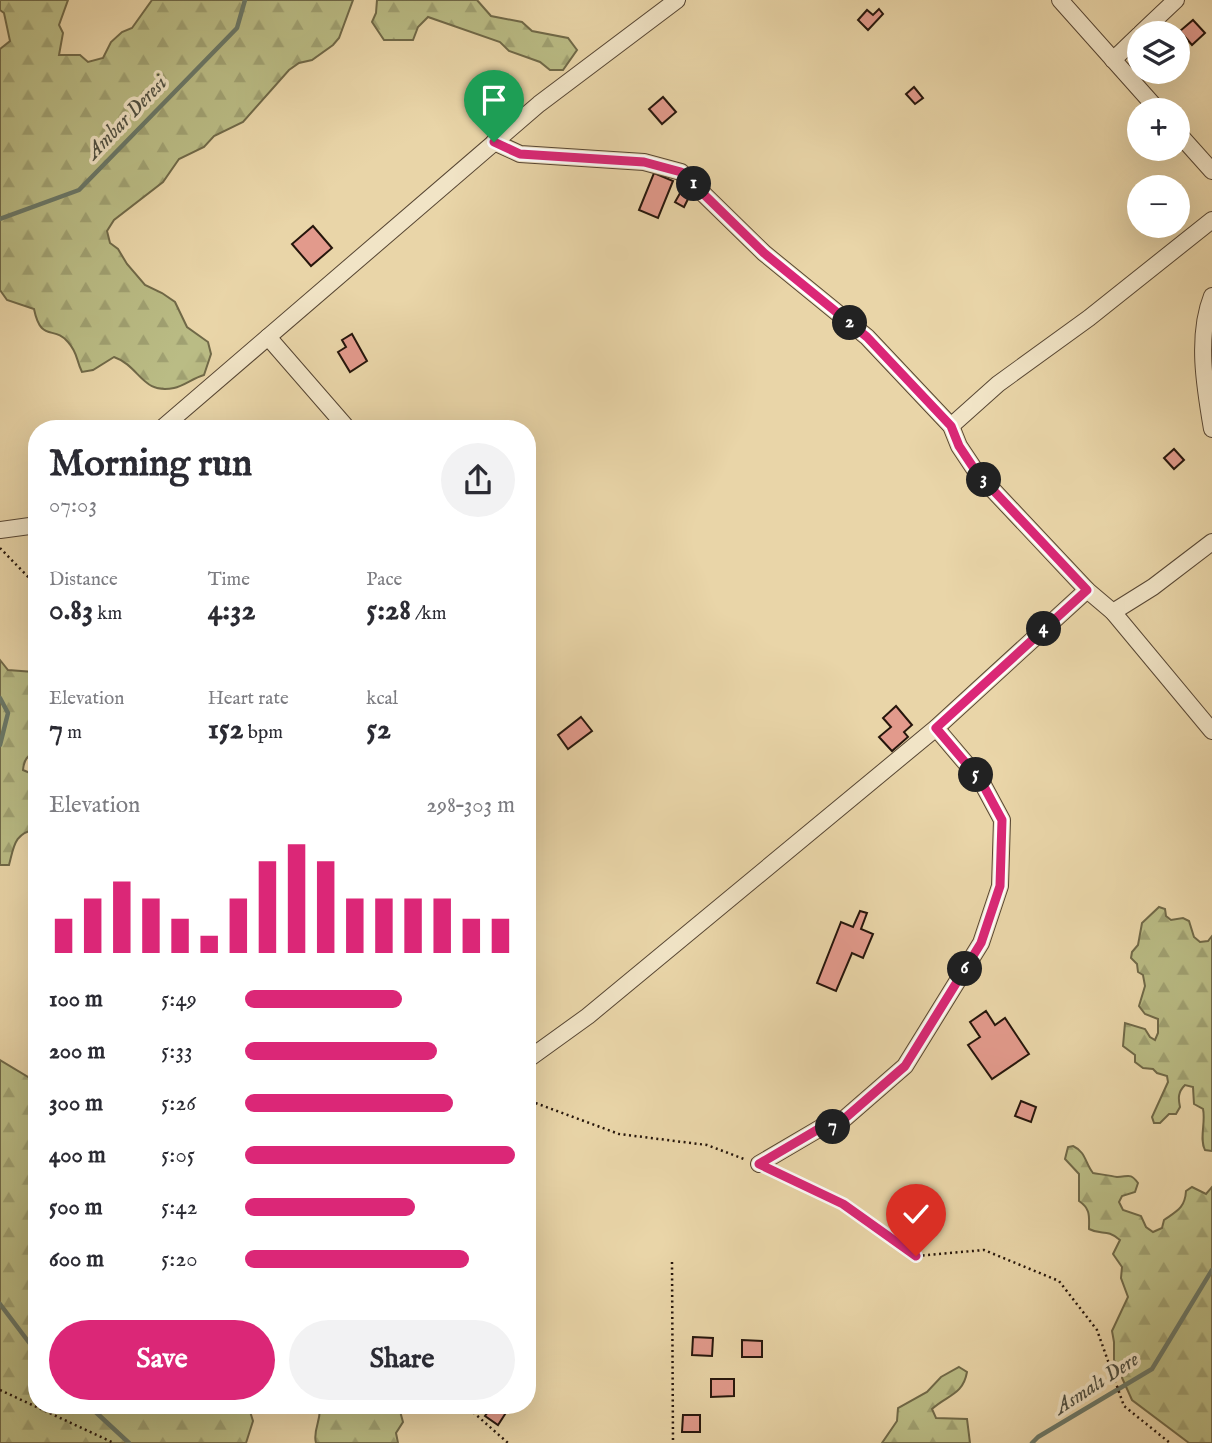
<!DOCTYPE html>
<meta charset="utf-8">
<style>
:root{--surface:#fff;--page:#f2f2f3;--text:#2b2b33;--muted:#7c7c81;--accent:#db2777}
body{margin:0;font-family:"IM FELL English",serif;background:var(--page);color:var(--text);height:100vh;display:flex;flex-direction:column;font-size:26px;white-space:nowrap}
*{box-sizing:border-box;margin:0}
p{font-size:23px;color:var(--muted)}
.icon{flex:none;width:38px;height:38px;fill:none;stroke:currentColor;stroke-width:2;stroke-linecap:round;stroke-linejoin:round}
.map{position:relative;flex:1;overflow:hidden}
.sheet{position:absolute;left:28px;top:420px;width:508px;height:994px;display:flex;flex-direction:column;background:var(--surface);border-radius:28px;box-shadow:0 7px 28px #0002}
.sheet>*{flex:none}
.buttons{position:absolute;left:1127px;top:21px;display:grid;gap:14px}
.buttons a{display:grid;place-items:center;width:63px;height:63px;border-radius:50%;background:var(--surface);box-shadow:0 7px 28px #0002;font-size:35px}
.pin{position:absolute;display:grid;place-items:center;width:60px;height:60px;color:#fff;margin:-72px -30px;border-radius:50% 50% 50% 0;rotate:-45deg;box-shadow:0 0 7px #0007}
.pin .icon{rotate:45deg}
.km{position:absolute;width:35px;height:35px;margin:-18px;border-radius:50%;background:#222;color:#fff;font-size:19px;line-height:35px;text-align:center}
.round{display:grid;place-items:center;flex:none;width:74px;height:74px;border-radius:37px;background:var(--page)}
.headline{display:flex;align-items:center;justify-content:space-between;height:119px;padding:0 21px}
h1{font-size:38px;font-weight:700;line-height:52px}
.metrics{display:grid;grid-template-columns:repeat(3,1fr);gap:10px;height:119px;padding:7px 21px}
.metrics div{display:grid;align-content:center}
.metrics b{font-size:30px;font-weight:700}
.metrics small{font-size:19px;font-weight:400}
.metrics p{font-size:19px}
.chart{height:196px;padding:14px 21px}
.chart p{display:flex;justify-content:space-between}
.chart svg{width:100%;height:126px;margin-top:7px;stroke:var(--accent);stroke-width:6}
.action{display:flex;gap:14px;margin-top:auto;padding:14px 21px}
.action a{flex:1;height:80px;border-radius:42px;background:var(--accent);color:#fff;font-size:28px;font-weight:700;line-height:80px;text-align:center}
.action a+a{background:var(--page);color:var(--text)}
ul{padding:0 21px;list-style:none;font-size:23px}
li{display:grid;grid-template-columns:112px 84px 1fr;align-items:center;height:52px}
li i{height:18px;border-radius:9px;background:var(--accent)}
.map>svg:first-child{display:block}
</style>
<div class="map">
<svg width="1212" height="1443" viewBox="0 0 1212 1443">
<defs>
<pattern id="forest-firs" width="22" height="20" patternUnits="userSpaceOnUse" patternTransform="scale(1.75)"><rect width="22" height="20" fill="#babc85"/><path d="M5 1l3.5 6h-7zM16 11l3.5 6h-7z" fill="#a0a172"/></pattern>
</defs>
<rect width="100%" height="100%" fill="#e9d5a8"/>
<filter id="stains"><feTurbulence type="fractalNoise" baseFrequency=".00286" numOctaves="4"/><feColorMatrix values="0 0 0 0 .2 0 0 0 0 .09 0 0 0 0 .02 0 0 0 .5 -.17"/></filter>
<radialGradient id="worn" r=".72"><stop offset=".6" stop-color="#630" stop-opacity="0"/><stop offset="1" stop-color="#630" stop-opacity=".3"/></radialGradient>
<!-- forest -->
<g fill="url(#forest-firs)" stroke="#706948" stroke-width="2">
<path d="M 0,0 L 68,0 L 59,25 L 63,33 L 59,55 L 80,55 L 88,62 L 103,58 L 111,42 L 122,32 L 132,28 L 152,0 L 353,0 L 339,38 L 333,45 L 312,60 L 299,63 L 289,70 L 243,122 L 214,136 L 204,147 L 179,159 L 163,182 L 114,220 L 107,231 L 110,243 L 118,249 L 127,264 L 145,285 L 162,293 L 175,302 L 187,327 L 208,342 L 211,354 L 204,375 C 193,378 184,386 174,388 C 142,395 140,366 114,357 L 93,370 L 82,372 C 76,360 78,353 68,342 C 54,325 41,343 34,309 L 7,300 L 0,290 L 0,49 L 10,41 L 4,13 L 0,10 Z"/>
<polygon points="377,0 477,0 491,16 522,22 532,31 568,38 577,50 563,70 550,70 540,62 509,51 500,42 428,17 418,27 413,40 384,40 372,22 376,13"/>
<path d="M 0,660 L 8,670 L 34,672 L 37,675 L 37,752 C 27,755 24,760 23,770 L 37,776 L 37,829 C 14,833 14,846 9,865 L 0,865 Z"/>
<path d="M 1159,907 L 1165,909 L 1166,916 L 1171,920 L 1183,918 L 1189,921 L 1194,937 L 1200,942 L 1208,941 L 1212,936 L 1212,1151 L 1205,1150 C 1199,1139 1206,1122 1203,1109 L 1194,1104 L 1193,1087 L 1185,1085 C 1178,1092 1178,1098 1180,1107 L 1176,1114 L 1169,1114 L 1160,1123 L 1154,1123 L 1152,1117 L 1168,1082 L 1167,1076 L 1157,1073 L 1153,1069 L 1143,1068 L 1135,1062 L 1135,1055 L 1123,1046 L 1125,1023 L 1145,1029 L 1150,1037 L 1155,1040 L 1158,1033 L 1158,1019 L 1145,1014 L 1139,1006 L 1145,986 L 1143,975 L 1138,972 L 1137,964 L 1131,958 L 1132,952 L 1138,945 L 1142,923 Z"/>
<polygon points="0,1060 33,1080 37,1087 37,1405 248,1405 253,1421 246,1443 0,1443"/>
<path d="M 1073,1146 C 1086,1152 1085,1163 1093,1173 C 1099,1174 1112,1176 1117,1177 C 1128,1177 1130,1172 1138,1183 L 1135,1192 L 1122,1196 L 1119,1202 L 1123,1210 L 1141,1216 L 1146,1227 L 1153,1232 L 1162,1228 L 1164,1220 C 1177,1211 1185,1208 1186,1191 L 1192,1187 L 1206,1194 L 1212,1187 L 1212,1443 L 1189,1443 L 1132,1400 L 1114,1360 L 1114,1342 L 1112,1331 L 1128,1297 L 1121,1278 L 1122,1267 L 1113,1254 L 1120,1240 C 1106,1228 1102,1236 1089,1229 C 1089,1217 1091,1209 1079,1201 L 1079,1174 L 1065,1159 L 1068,1147 Z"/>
<path d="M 959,1367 L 967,1372 C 963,1395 947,1395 932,1409 L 936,1418 L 967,1419 L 970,1443 L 882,1443 L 897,1421 L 898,1408 L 927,1392 L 941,1377 Z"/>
<path d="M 319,1405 L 400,1405 L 400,1411 L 403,1422 L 396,1433 L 398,1443 L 316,1443 C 312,1430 323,1418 319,1405 Z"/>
</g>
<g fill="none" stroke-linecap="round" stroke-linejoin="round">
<!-- stream -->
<g stroke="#6a7868" stroke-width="4.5">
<polyline points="0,219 79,190 237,28 245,0"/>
<polyline points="0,698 8,713 0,745"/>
<polyline points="0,1304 37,1353"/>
<polyline points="88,1405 129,1443"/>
<polyline points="1032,1443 1038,1437 1152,1369 1212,1270"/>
</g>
</g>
<!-- building -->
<g fill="#e29a8c" stroke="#26160c" stroke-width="2">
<polygon points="879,9 883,14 868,30 858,20 867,10 873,15"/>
<polygon points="1193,20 1205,33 1192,45 1180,31"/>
<polygon points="914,87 923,98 915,104 906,94"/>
<polygon points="663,97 676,112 662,124 649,109"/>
<polygon points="654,173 673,181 658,218 639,210"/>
<polygon points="683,188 691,193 684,207 675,202"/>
<polygon points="313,226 332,248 311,266 292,244"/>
<polygon points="352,334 367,361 350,372 338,352 346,347 342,340"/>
<polygon points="1174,449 1184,460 1174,469 1164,458"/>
<polygon points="896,706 912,725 904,732 908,737 892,751 879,737 891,727 883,718"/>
<polygon points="581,717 592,731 568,749 558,735"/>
<polygon points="860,911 867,913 861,929 873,934 863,958 852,953 836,991 817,983 841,922 853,927"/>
<polygon points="986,1011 995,1025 1005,1018 1029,1054 992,1079 968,1045 980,1037 970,1022"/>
<polygon points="1021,1101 1036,1107 1031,1122 1015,1116"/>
<polygon points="693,1337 713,1338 712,1356 692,1355"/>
<polygon points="742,1340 762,1341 762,1357 742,1357"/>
<polygon points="711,1379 734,1379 734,1396 711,1397"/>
<polygon points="493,1405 511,1405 498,1425 485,1416"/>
<polygon points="683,1415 700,1415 700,1432 682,1432"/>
</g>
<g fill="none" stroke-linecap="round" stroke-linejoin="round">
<!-- lane casing -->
<g stroke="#574633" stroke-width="10">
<polyline id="lane" points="30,527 37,543"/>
</g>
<!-- street casing -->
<g stroke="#574633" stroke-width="18">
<g id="street">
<polyline points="1060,0 1158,110"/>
<polyline points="1141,33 1176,0"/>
<polyline points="1113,60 1139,35"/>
<polyline points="1178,133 1212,171"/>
<polyline points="494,142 520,154 644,162 681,172 764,253 867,337 951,426 959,446 977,473 1087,590 1113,612 1212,731"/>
<path d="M 1212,296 C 1196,336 1205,388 1212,429"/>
<polyline points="268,337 348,429"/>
<polyline points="951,426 998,384 1089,318 1212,220"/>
<polyline points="161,429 539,104 677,0"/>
<polyline points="0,530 37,525"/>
<polyline points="1113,612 1153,587 1212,542"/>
<polyline points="527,1060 588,1016 936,728 1087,590"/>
<polyline points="759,1164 822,1127 836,1126 905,1066 981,943 1000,886 1002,820 981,781 936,728"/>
</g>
</g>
<!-- path -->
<g stroke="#26160c" stroke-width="2.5" stroke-dasharray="2 3.5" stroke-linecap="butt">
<polyline points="0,548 37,586"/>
<polyline points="527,1097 530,1101 619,1134 707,1145 744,1159"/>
<polyline points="776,1172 843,1204 916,1256 984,1250 1059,1281 1097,1330 1124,1406 1170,1443"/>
<polyline points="672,1262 673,1443"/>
<polyline points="0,1390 114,1443"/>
<polyline points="465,1405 508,1443"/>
</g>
<!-- lane -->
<use href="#lane" stroke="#f1e4c6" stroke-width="8"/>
<!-- street -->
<use href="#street" stroke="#f1e4c6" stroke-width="16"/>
</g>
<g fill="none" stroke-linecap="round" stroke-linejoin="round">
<!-- route casing -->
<g stroke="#fff" stroke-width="14">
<polyline id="route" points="494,142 520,154 644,162 681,172 764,253 867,337 951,426 959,446 977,473 1087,590 936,728 981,781 1002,820 1000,886 981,943 905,1066 836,1126 822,1127 759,1164 843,1204 916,1256"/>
</g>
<!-- route -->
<use href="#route" stroke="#db2777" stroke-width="9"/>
</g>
<g text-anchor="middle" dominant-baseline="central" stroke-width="7" stroke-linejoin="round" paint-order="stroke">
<!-- water labels -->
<g font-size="21" font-style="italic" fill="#4e4f42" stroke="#f1e4c6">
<text transform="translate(127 118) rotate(-46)">Ambar Deresi</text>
<text transform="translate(1097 1384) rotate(-33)">Asmalı Dere</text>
</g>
</g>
<rect width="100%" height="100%" filter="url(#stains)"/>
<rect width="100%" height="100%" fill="url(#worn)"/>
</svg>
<div class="buttons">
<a><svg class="icon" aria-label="layers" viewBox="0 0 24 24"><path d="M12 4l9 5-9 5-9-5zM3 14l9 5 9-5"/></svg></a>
<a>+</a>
<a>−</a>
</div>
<div class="pin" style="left:494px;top:142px;background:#1e9e55"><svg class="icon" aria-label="arrive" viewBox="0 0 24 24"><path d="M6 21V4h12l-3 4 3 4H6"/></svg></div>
<div class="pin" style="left:916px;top:1256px;background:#d93025"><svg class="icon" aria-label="check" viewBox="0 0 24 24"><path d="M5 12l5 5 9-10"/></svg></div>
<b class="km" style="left:694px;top:184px">1</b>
<b class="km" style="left:850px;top:323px">2</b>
<b class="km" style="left:984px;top:480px">3</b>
<b class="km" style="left:1044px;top:629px">4</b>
<b class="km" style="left:976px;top:775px">5</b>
<b class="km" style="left:965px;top:969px">6</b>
<b class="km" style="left:833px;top:1127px">7</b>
<section class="sheet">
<div class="headline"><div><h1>Morning run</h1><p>07:03</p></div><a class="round"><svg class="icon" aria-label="share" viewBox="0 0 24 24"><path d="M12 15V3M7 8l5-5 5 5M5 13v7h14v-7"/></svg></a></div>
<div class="metrics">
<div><p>Distance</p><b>0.83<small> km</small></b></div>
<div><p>Time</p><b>4:32</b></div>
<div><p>Pace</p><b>5:28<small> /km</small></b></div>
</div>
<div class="metrics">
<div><p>Elevation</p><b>7<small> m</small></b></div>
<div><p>Heart rate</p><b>152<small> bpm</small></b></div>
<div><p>kcal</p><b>52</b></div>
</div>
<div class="chart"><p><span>Elevation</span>298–303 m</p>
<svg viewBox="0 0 160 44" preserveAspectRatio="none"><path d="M5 44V32M15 44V25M25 44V19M35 44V25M45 44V32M55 44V38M65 44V25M75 44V12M85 44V6M95 44V12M105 44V25M115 44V25M125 44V25M135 44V25M145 44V32M155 44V32"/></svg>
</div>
<ul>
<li><b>100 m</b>5:49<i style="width:58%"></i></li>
<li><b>200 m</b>5:33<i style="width:71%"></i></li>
<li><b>300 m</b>5:26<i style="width:77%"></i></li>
<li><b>400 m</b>5:05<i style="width:100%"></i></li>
<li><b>500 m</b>5:42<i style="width:63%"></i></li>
<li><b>600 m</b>5:20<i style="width:83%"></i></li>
</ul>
<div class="action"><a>Save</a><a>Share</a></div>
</section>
</div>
